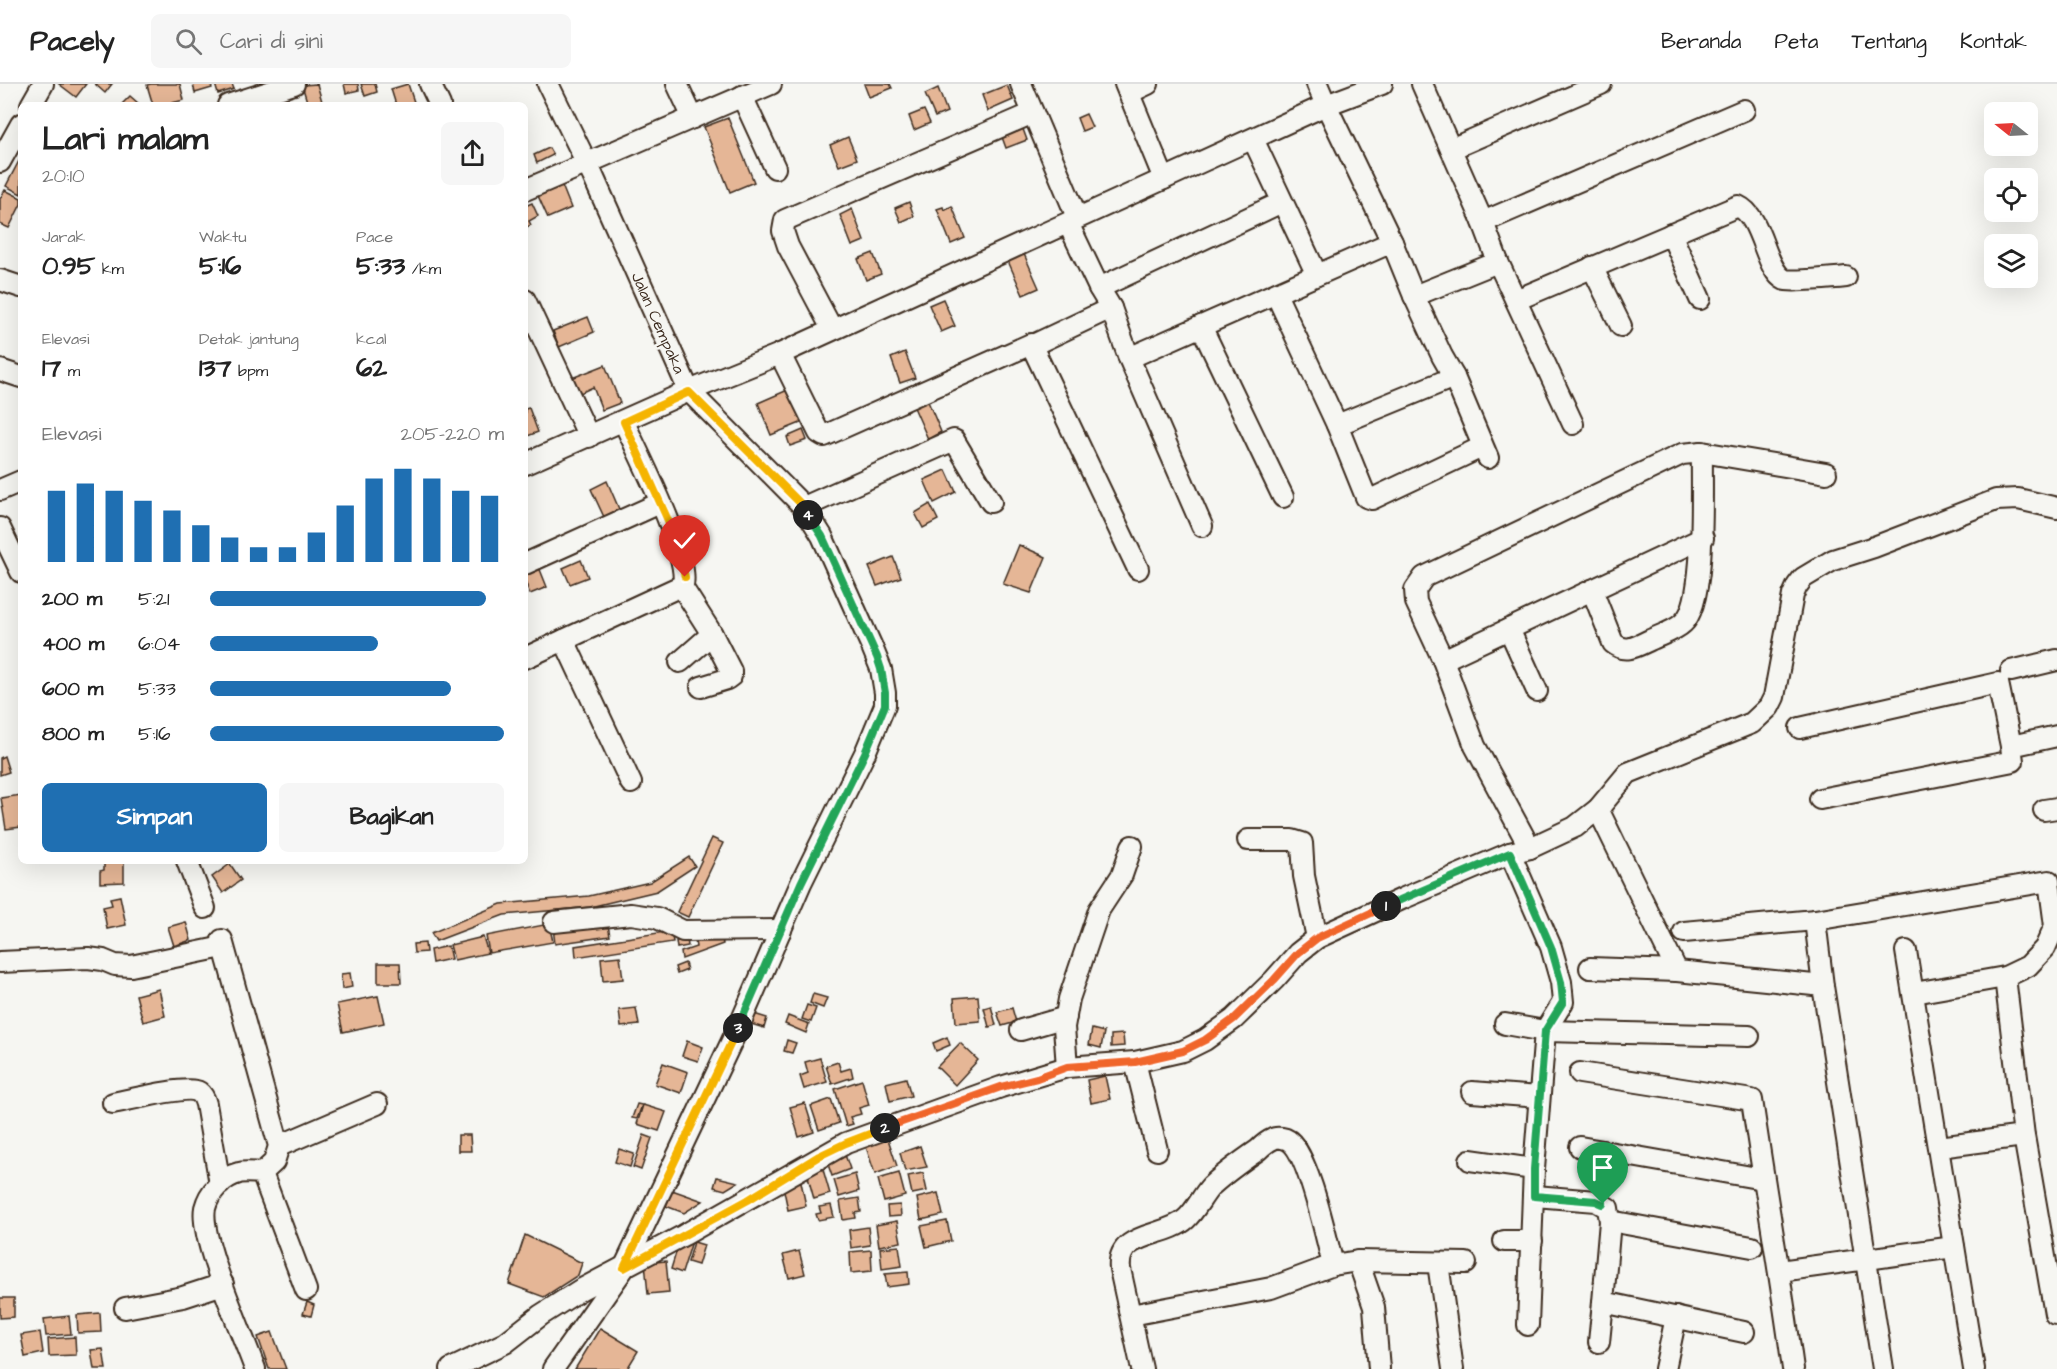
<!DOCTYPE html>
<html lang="id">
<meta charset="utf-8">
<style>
:root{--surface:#fff;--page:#f6f6f6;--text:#222;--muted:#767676;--line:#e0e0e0;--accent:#1f6fb2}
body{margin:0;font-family:"Architects Daughter",sans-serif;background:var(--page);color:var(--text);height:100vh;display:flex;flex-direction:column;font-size:22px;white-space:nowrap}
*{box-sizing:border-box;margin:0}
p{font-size:20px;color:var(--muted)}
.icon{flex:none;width:33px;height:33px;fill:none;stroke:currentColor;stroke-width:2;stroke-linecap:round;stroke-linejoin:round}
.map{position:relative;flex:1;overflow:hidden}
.panel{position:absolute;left:18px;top:18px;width:510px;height:762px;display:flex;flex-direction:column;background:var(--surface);border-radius:9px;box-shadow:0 6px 24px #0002}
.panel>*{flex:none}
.needle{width:39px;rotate:288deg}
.controls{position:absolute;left:1984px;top:18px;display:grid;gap:12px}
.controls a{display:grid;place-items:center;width:54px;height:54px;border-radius:9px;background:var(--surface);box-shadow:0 6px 24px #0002;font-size:30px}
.pin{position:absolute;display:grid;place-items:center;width:51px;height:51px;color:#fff;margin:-62px -26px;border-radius:50% 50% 50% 0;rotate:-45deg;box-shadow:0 0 6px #0007}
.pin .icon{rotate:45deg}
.km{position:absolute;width:30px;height:30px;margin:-15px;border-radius:50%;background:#222;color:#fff;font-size:16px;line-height:30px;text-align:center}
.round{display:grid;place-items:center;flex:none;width:63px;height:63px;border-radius:9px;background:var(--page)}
.summary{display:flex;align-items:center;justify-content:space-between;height:102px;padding:0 24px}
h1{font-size:33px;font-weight:700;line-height:45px}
.metrics{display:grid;grid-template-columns:repeat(3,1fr);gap:9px;height:102px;padding:6px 24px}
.metrics div{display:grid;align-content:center}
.metrics b{font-size:26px;font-weight:700}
.metrics small{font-size:16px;font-weight:400}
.metrics p{font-size:16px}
.chart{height:168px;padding:12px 24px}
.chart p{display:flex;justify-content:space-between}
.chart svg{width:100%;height:108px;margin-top:6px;stroke:var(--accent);stroke-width:6}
.button{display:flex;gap:12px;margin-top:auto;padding:12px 24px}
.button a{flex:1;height:69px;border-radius:9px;background:var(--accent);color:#fff;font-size:24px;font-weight:700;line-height:69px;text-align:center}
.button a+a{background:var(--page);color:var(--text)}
ul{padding:0 24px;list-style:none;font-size:20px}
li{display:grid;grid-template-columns:96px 72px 1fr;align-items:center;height:45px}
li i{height:15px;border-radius:8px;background:var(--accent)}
header{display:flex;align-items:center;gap:36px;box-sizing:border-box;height:84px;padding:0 30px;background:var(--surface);border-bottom:2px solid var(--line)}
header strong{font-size:28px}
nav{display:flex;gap:33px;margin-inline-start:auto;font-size:21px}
.search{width:420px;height:54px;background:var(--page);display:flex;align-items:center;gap:15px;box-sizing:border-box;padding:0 21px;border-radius:9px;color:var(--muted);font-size:22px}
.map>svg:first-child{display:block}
</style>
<header>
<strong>Pacely</strong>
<div class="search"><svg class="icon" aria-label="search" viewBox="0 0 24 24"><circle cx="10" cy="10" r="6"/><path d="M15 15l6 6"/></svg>Cari di sini</div>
<nav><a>Beranda</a><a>Peta</a><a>Tentang</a><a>Kontak</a></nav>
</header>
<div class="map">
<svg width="2057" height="1285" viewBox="0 0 2057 1285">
<rect width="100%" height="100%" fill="#f6f6f2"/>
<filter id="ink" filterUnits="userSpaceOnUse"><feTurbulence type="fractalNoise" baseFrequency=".0167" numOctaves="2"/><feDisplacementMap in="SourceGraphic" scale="12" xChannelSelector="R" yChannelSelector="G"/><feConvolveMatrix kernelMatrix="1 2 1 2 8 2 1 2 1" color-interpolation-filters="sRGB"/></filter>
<g filter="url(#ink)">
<!-- building -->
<g fill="#e5b696" stroke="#3b2a1e" stroke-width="1.5">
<polygon points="59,0 86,0 76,13"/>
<polygon points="95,0 112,0 105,9"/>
<polygon points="151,0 180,0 184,16 164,21 153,21 147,1"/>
<polygon points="193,0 211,0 212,4 195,9"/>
<polygon points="215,0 232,0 234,5 218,10"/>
<polygon points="317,0 323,21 308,21 302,1"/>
<polygon points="344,0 358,0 359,6 346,9"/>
<polygon points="361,0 375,0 377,8 365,12"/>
<polygon points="408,0 415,21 396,21 391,5"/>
<polygon points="864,0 890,0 892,4 869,13"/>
<polygon points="1007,1 1013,16 988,27 982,11"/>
<polygon points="938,4 947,28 935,33 925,10"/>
<polygon points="279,9 282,21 250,21"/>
<polygon points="130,12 138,19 136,21 121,21"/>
<polygon points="924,26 930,39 914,46 909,32"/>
<polygon points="1086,30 1092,43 1082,47 1077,34"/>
<polygon points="728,34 754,98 730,108 704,43"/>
<polygon points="1020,37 1027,56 1006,64 999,45"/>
<polygon points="848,53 857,75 839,82 830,61"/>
<polygon points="549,64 553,71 537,79 534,71"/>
<polygon points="21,73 21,110 6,102"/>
<polygon points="559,94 571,124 548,134 535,105"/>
<polygon points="5,106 21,114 21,120 9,144 0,140 0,115"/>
<polygon points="909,118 914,132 901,138 895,124"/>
<polygon points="532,119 538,132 529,137 531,141 525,144 525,122"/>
<polygon points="952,122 965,154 951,160 937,125 943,123 944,126"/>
<polygon points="852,125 864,157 852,162 840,131"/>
<polygon points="873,169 881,190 866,196 858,175"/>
<polygon points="1024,170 1039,204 1023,211 1008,177"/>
<polygon points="943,215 955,242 941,248 929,221"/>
<polygon points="588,233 594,248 559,263 553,247"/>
<polygon points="905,268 915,294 900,299 891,274"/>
<polygon points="605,281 620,319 602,326 593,303 578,310 572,294"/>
<polygon points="790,305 803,338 771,351 758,319"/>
<polygon points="927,315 941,348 928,355 913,321"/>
<polygon points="529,324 538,348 525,353 525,325"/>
<polygon points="803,346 807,356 790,362 787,353"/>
<polygon points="946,386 956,408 934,419 924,396"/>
<polygon points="607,397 619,425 604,433 591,405"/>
<polygon points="930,420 938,436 923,444 915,429"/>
<polygon points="1019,461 1046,473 1031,509 1003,500"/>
<polygon points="893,473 901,493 877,502 869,483"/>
<polygon points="581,476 588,493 570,500 563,484"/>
<polygon points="539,483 547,503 530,510 525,497 525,489"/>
<polygon points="4,672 9,688 0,691 0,674"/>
<polygon points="21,711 21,743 6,745 1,714"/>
<polygon points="712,754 723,759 688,833 677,828"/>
<polygon points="689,773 695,782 657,807 590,823 504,831 436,857 431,849 501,820 589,812 650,798"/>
<polygon points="104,777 124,777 124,798 100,799 100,787 104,786"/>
<polygon points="230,780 241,796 223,809 212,793"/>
<polygon points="120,812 126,841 107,845 103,823 112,821 110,814"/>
<polygon points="607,835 610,852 555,860 553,843"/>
<polygon points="186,838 191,856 174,862 168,843"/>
<polygon points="549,840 553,858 489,869 486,852"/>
<polygon points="671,847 673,858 576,873 575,862"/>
<polygon points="721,849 723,860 682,875 681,868 696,863 694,851"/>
<polygon points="483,853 488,869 454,876 450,861"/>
<polygon points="687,855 688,862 677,864 676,857"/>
<polygon points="425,859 426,868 414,869 413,860"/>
<polygon points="448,862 451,875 432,879 430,866"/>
<polygon points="620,872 623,895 603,897 601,874"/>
<polygon points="378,879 400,879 401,899 378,899"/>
<polygon points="685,879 687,886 677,890 675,883"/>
<polygon points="350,889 352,903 342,905 341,890"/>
<polygon points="159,905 165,932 143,938 136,911"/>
<polygon points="813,910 827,914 823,924 810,919"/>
<polygon points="378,912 384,939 343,948 337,920"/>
<polygon points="978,912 980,937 956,939 954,914"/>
<polygon points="807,921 816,924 811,938 802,935"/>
<polygon points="991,922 996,941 989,943 984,924"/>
<polygon points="636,924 639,941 621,943 619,926"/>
<polygon points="1012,924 1016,938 1002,942 997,928"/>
<polygon points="754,930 767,934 764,944 751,940"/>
<polygon points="788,932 809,940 806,949 785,940"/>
<polygon points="1092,945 1104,948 1101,964 1089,961"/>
<polygon points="1123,950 1124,962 1111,963 1111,951"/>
<polygon points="947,953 950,961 936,967 933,959"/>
<polygon points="787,956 796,959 792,969 784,967"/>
<polygon points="687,957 703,963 698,977 682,972"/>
<polygon points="960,959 978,976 955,1001 937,983"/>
<polygon points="820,974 827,998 804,1005 800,992 808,989 805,978"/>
<polygon points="838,978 841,987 851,984 853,993 832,1000 826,982"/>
<polygon points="663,979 688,988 681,1009 655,1000"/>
<polygon points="1105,992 1110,1015 1091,1019 1087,996"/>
<polygon points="906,994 911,1012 890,1017 886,999"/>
<polygon points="862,996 869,1021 859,1024 861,1030 850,1033 853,1040 846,1042 835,1005"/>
<polygon points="831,1015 839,1039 819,1046 811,1022"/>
<polygon points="805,1019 814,1048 799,1053 790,1023"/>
<polygon points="637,1020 642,1021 637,1035 632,1034"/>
<polygon points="643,1021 666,1028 659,1047 637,1040"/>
<polygon points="885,1046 897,1082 875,1090 863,1054"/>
<polygon points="458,1051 470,1051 471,1067 458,1067"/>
<polygon points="644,1051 652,1054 641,1086 633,1083"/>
<polygon points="920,1062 927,1083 905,1087 900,1069"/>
<polygon points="619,1065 634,1070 630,1083 615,1078"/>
<polygon points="843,1065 850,1085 832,1092 825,1072"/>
<polygon points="822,1082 830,1110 814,1115 806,1086"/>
<polygon points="899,1089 905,1112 884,1118 878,1095"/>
<polygon points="923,1089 927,1107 912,1110 908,1092"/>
<polygon points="855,1090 859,1107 839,1113 834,1096"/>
<polygon points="717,1093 738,1098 725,1106 714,1103"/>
<polygon points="800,1093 806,1122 788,1126 782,1097"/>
<polygon points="672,1106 703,1117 684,1129 666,1122"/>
<polygon points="938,1109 943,1131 921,1136 917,1114"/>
<polygon points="859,1114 861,1128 855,1129 856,1134 843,1136 840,1117"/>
<polygon points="831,1121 834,1133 818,1136 816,1130 821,1129 819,1123"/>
<polygon points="900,1121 901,1132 888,1133 887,1122"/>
<polygon points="897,1137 901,1158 879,1162 876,1141"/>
<polygon points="947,1137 951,1157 926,1163 921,1142"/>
<polygon points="868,1143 870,1161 851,1164 849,1146"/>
<polygon points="525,1151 582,1179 578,1191 544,1213 509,1200"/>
<polygon points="694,1151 682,1189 671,1185 679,1159"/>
<polygon points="694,1158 704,1161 698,1181 688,1178"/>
<polygon points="899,1162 902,1182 882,1185 880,1164"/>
<polygon points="871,1166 872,1187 851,1189 850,1168"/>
<polygon points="799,1167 805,1190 789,1194 783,1171"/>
<polygon points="666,1177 669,1208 648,1210 645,1179"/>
<polygon points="908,1188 909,1200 887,1203 885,1190"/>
<polygon points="0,1214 14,1214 14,1233 0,1234"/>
<polygon points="307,1218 314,1221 311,1232 303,1230"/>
<polygon points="100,1229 101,1248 78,1249 77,1231"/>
<polygon points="69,1232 71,1250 46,1252 44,1235"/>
<polygon points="600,1244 638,1267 627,1285 575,1285"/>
<polygon points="40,1248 43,1269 25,1273 21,1251"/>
<polygon points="272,1248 286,1285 269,1285 258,1253"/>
<polygon points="75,1253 76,1271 49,1272 48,1255"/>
<polygon points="103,1265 106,1285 94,1285 91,1266"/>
</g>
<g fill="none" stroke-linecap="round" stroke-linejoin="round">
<!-- minor casing -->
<g stroke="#3b2a1e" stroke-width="24">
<g id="minor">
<polyline points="430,0 440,21"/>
<polyline points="548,0 593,92 689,307 804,423 822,452 872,563 881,585 885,609 885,621 865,669 801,799 740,940 624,1184 553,1285"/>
<polyline points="677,0 693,34"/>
<polyline points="1021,0 1077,133"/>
<polyline points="1125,0 1164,95"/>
<polyline points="1382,0 1326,21 1392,158 1414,212 1442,272 1454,293 1488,374"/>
<polyline points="1422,0 1483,138 1498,178 1573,340"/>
<polyline points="1129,9 1148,0"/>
<polyline points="742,12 775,84"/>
<polyline points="31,21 43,0"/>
<polyline points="228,21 294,0"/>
<polyline points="1253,55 1317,191"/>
<polyline points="1451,65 1601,0"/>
<polyline points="0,78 21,40"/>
<polyline points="525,106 771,0"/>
<polyline points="1483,138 1744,26"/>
<polyline points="1068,139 1099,204 1111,224 1129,274 1202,442"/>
<polyline points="1671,150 1700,215"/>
<polyline points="1592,183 1621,242"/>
<polyline points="0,196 21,203"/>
<polyline points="1099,204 1282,118"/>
<polyline points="1276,210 1337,341 1366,413 1372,415 1482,363"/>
<polyline points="1414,212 1498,178"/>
<polyline points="525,216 589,353"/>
<path d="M 1516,216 L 1738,122 C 1763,133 1764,186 1785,196 C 1789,198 1837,194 1846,193"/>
<polyline points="1201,242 1283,413"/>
<polyline points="832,245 788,162 783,147 785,136 1033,29"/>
<polyline points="1033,261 1111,224"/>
<polyline points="780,270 819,349 824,352 1031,260 1138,485"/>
<polyline points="1129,274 1392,158"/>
<polyline points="0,286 21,293"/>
<polyline points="1337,341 1454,293"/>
<polyline points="1702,368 1826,389"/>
<polyline points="525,380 689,307 780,270 1326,21 1317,0"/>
<polyline points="0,406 21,397"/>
<polyline points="804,423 954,356 991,418"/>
<polyline points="0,444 21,488"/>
<polyline points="525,480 660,419"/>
<polyline points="1509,545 1537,607"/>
<polyline points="564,556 631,699"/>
<path d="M 525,574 L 683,501 C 690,469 639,372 624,338"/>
<polyline points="1443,576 1703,454"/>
<polyline points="680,578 712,550 682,503"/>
<polyline points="2011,587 2057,576"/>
<polyline points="701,603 727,595 731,592 731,587 712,550"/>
<polyline points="1800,644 1998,599 2011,662"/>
<polyline points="1820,715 2013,677 2011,662 2057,652"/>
<polyline points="1598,725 1677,887 1823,902"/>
<polyline points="2044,726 2057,724"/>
<polyline points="1248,756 1292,756 1302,759 1304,792 1317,854"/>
<path d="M 1530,764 L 1475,662 L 1443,576 L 1416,518 L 1415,506 L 1424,493 L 1682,370 L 1702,368 C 1701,402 1707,519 1683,539 C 1675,547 1660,551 1650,556 C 1637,562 1626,570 1613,559 L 1592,506"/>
<polyline points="1510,769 1551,863 1561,898 1563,918 1545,947 1534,1085 1528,1241"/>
<polyline points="187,777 205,824"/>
<polyline points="1815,836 1823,902 1883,1285"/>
<polyline points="554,838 631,830 657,834 683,847 781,846"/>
<polyline points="1684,848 1815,836 2049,797 2055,842 2045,864 2028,882 2005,893 2024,1052 2055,1230 2057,1230"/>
<polyline points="222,856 279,1062 274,1078 262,1089"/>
<polyline points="1906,867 1974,1285"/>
<polyline points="0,878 88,874 103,876 115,881 131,882 223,863"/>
<polyline points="1590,884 1677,887"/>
<polyline points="1914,909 2005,893"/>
<polyline points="1505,940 1545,947 1749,952"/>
<polyline points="1021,946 1066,933"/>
<polyline points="1135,978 1157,1066"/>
<polyline points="1067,983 1064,943 1069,915 1099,826 1122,791 1132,762"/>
<path d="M 1580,989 L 1752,1016 C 1765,1106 1781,1195 1793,1285"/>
<polyline points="1472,1008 1539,1013"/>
<path d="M 113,1019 C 129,1016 188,1001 199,1008 C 203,1011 205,1016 206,1020 L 220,1100"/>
<polyline points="279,1062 377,1020"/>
<polyline points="1580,1063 1763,1095"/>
<polyline points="1939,1063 2024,1052"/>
<polyline points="1470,1076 1534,1085"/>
<polyline points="1535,1112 1596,1117 1608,1124 1610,1137 1603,1218 1744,1248"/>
<polyline points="1610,1137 1752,1163"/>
<polyline points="1504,1157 1532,1157"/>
<polyline points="1358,1177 1374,1223 1379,1285"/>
<polyline points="1438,1179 1453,1285"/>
<polyline points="1780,1187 1954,1163"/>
<polyline points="125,1224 183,1213 223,1200"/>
<polyline points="1131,1231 1271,1204 1333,1181 1358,1177 1466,1179"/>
<polyline points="1599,1258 1603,1218"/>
<path d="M 255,1285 C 243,1250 199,1155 205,1124 C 209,1108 223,1093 239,1089 C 246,1087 255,1089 262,1089 L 306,1206"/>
<polyline points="451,1285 505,1259 541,1231 580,1206 684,1151 846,1059 1001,1003 1067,983 1135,978 1183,967 1205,956 1234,935 1274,896 1298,869 1317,854 1404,814 1510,769 1530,764 1575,743 1598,725 1628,689 1752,639 1769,623 1774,613 1793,511 1797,502 1803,494 1833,476 1874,463 1996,416 2018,415 2057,424"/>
<path d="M 1142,1285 L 1120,1185 C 1116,1147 1165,1154 1186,1135 C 1196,1126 1202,1112 1211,1102 C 1225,1089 1242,1077 1258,1066 C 1262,1062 1268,1057 1273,1055 C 1276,1053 1282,1054 1286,1055 C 1307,1063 1327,1157 1333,1181"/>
<polyline points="1665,1285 1676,1233"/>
</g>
</g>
<!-- minor -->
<use href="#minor" stroke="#f6f6f2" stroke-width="20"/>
</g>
</g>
<g fill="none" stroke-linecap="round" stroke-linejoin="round" filter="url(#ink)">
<!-- split-1 casing -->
<g stroke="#fff" stroke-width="12">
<polyline id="split-1" points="1386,822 1510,769 1551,863 1561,898 1563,918 1545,947 1534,1085 1534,1112 1596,1117 1603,1120"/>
</g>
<!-- split-2 casing -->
<g stroke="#fff" stroke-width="12">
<polyline id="split-2" points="885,1044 1001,1003 1037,994 1067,983 1135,978 1183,967 1205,956 1234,935 1274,896 1298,869 1317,854 1386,822"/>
</g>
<!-- split-3 casing -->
<g stroke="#fff" stroke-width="12">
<polyline id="split-3" points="738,944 624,1184 748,1116 819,1072 846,1059 885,1044"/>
</g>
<!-- split-4 casing -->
<g stroke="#fff" stroke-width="12">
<polyline id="split-4" points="738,944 801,799 865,669 885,621 885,609 881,585 877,573 822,452 808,431"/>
</g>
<!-- split-5 casing -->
<g stroke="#fff" stroke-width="12">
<polyline id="split-5" points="685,493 675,452 624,338 689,308 804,423 808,431"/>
</g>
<!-- split-1 -->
<use href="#split-1" stroke="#22a559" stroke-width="8"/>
<!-- split-2 -->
<use href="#split-2" stroke="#f0652b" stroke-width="8"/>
<!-- split-3 -->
<use href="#split-3" stroke="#f5b400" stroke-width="8"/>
<!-- split-4 -->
<use href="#split-4" stroke="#22a559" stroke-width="8"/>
<!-- split-5 -->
<use href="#split-5" stroke="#f5b400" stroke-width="8"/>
</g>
<g text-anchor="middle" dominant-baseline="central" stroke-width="5" stroke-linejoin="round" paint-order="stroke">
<!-- street labels -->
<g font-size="16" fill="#3b2a1e" stroke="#f6f6f2">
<text transform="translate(658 239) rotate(66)">Jalan Cempaka</text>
</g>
</g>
</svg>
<div class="controls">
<a><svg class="needle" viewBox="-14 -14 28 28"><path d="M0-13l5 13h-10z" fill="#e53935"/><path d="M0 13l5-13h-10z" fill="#767676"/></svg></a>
<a><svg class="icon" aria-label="locate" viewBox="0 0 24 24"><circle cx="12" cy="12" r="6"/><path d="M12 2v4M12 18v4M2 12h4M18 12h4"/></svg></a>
<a><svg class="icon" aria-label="layers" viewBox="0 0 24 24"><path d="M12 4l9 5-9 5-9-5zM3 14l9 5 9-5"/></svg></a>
</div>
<div class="pin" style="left:1603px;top:1120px;background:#1e9e55"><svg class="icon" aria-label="arrive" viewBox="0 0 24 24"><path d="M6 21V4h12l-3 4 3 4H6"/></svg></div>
<div class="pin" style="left:685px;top:493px;background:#d93025"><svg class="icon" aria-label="check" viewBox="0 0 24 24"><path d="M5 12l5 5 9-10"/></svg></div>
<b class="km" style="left:1386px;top:822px">1</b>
<b class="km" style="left:885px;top:1044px">2</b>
<b class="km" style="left:738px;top:944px">3</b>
<b class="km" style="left:808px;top:431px">4</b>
<section class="panel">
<div class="summary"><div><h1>Lari malam</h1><p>20:10</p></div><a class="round"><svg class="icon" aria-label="share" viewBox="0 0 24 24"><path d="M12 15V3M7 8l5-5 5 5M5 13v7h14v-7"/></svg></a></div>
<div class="metrics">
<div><p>Jarak</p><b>0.95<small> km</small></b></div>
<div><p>Waktu</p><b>5:16</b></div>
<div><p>Pace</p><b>5:33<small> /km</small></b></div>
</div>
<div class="metrics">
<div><p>Elevasi</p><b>17<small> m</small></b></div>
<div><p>Detak jantung</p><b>137<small> bpm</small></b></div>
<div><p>kcal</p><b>62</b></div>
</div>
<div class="chart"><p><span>Elevasi</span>205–220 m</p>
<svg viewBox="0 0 160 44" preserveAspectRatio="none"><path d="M5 44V15M15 44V12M25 44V15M35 44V19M45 44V23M55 44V29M65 44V34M75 44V38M85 44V38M95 44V32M105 44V21M115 44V10M125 44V6M135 44V10M145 44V15M155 44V17"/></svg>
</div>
<ul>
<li><b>200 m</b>5:21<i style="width:94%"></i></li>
<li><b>400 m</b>6:04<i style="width:57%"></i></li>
<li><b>600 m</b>5:33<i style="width:82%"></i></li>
<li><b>800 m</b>5:16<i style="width:100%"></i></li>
</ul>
<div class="button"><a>Simpan</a><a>Bagikan</a></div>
</section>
</div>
